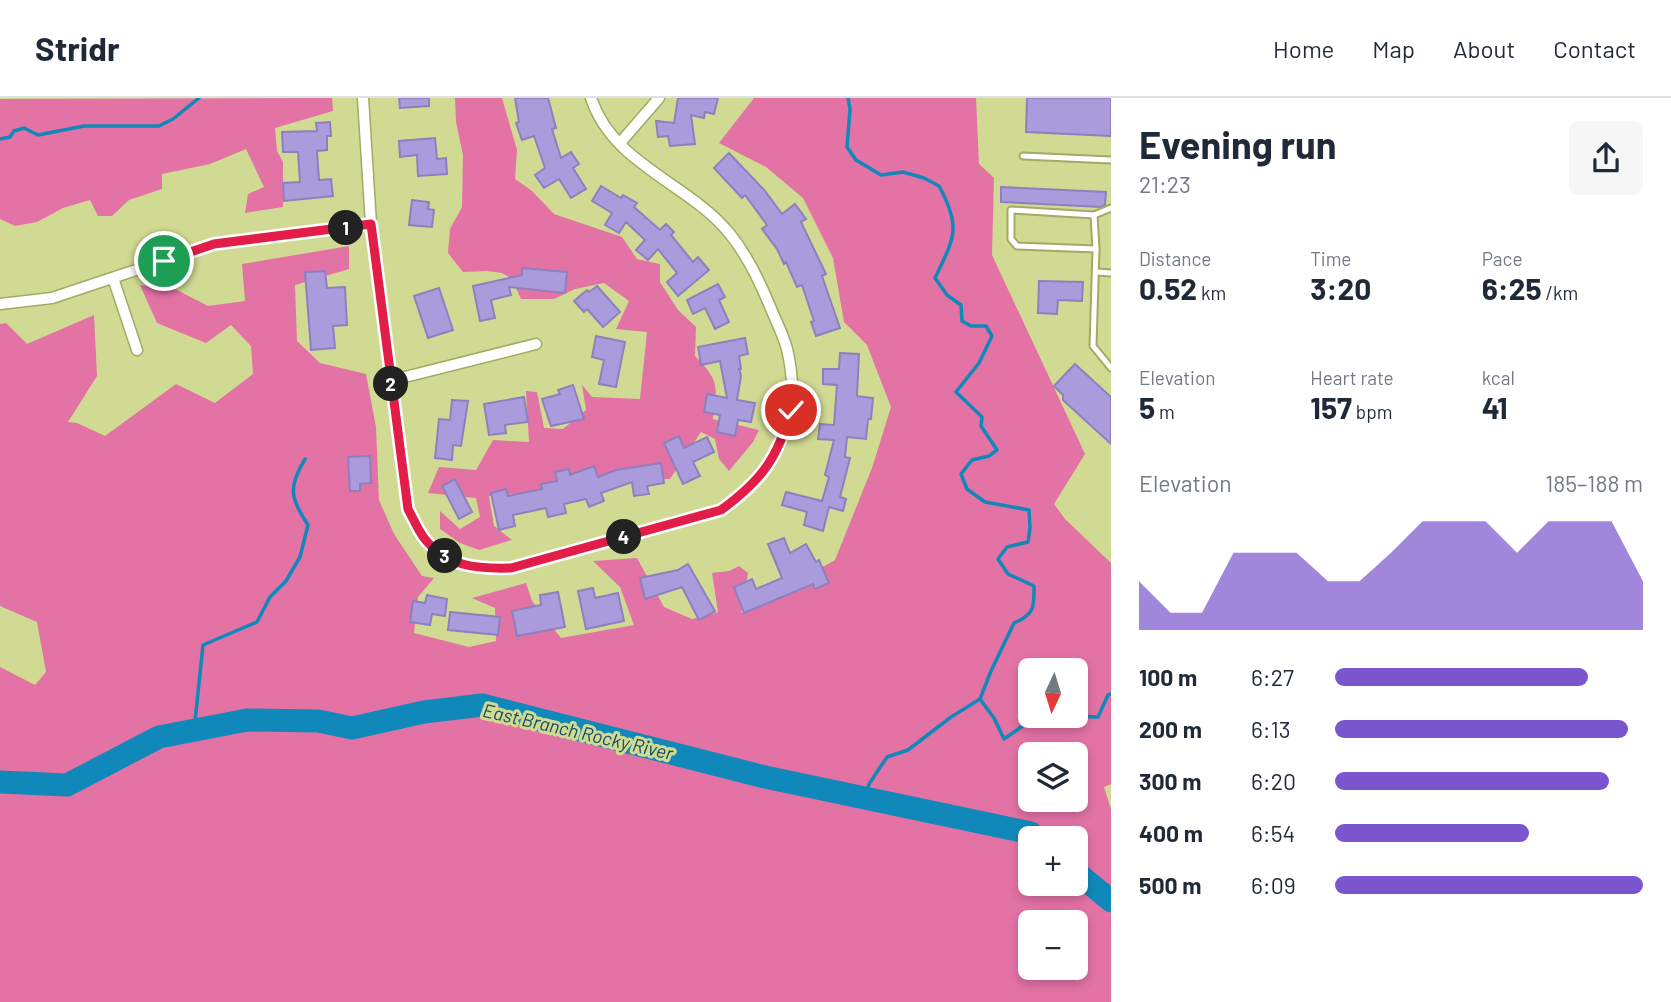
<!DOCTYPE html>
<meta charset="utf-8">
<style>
:root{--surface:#fff;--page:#f6f6f7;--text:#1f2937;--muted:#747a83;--line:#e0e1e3;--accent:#7a55ce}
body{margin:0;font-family:Barlow,sans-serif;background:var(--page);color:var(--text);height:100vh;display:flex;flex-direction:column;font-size:26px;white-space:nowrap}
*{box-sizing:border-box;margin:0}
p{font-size:23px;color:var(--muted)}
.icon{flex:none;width:38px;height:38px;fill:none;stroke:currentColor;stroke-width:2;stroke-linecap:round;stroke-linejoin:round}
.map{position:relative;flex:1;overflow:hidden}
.sheet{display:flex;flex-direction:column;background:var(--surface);width:560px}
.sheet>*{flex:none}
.needle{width:46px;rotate:184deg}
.controls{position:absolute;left:1018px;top:560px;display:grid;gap:14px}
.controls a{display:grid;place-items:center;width:70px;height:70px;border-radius:10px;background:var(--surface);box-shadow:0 4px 10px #0003;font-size:35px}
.pin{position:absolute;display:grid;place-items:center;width:60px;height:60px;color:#fff;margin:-30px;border:4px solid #fff;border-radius:50%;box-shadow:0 2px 7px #0007}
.km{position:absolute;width:35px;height:35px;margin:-18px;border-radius:50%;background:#222;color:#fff;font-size:19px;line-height:35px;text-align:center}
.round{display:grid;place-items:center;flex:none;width:74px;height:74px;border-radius:10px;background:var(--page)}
.overview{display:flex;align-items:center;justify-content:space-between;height:119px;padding:0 28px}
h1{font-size:38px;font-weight:700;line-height:52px}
.metrics{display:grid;grid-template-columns:repeat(3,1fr);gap:10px;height:119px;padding:7px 28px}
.metrics div{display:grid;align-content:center}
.metrics b{font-size:30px;font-weight:700}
.metrics small{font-size:19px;font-weight:400}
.metrics p{font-size:19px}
.chart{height:196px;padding:14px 28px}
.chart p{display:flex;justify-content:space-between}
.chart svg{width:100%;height:126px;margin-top:7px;fill:var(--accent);opacity:.7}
ul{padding:0 28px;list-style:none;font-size:23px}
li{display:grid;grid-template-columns:112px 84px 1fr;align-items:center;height:52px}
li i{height:18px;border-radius:9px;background:var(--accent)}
header{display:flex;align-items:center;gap:42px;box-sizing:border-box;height:98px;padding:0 35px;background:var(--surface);border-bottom:2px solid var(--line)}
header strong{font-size:33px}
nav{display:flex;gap:38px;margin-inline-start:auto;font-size:24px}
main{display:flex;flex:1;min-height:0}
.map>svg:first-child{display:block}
</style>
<header>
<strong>Stridr</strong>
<nav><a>Home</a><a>Map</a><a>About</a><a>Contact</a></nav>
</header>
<main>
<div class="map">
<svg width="1111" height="904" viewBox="0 0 1111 904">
<rect width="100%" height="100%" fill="#d1da92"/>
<!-- forest -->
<g fill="#e372a5" fill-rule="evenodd">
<polygon points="332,0 333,13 275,30 277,53 283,64 283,109 245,115 248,96 264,89 246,51 210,66 162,76 162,91 129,102 112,118 98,118 90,102 63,110 37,124 15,128 0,121 0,1"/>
<path d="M 455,0 L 502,0 L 517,52 L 515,81 L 532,93 L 554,116 L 622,139 L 637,161 L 660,166 L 660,184 L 678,212 L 696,229 L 695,258 C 720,284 717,286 713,321 L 759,332 L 753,344 L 729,373 L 719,361 L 715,341 L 701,334 L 670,381 L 626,381 L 536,394 L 489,398 L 494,428 L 512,442 L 479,452 L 460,445 L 440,431 L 440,413 L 460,431 L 480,419 L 476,400 L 428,395 L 439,369 L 476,372 L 493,342 L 529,344 L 526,293 L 537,294 L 544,330 L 563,331 L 586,312 L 582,287 L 592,299 L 640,301 L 647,234 L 616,231 L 629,203 L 604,185 L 575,191 L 554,201 L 521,201 L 512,181 L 502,175 L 487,173 L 463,174 L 448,155 L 450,131 L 462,109 L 463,57 L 456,24 Z"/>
<path d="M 754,0 L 976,0 L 979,66 L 994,80 L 992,157 L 1085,356 L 1054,406 L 1065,421 L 1111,465 L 1111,686 L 1104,689 L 1111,711 L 1111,904 L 0,904 L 0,569 L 35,587 L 46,574 L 37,524 L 0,508 L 0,226 L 6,225 L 27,246 L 94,217 L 97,278 L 68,324 L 77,325 L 105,338 L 176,286 L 215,305 L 253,276 L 251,248 L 231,227 L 206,245 L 157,225 L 140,187 L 175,191 L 208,208 L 245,203 L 242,166 L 349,148 L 349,171 L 295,187 L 297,243 L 320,265 L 366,276 L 376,329 L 379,402 L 394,436 L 422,478 L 434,480 L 418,499 L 414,535 L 469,549 L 496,543 L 495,510 L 472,500 L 526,485 L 532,503 L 561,540 L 634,527 L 620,489 L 593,463 L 637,460 L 664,509 L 692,521 L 718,514 L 712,475 L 729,473 L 739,468 L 748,475 L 741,515 L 835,462 L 872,370 L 891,309 L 867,247 L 844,224 L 833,160 L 803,100 L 766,69 L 719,45 ZM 1031,572 L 1076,572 L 1076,618 L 1031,618 ZM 1031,656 L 1076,656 L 1076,702 L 1031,702 ZM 1031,740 L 1076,740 L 1076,786 L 1031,786 ZM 1031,824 L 1076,824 L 1076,870 L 1031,870 Z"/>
</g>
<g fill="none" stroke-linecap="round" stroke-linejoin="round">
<!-- stream -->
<g stroke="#1089ba" stroke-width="3.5">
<path d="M 848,0 L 850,11 L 847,49 L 856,62 L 881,77 L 903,74 L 924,80 L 939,88 C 962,130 954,140 935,180 L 947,197 L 961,207 L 962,223 L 971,228 L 986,228 L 992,238 L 979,265 L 956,294 L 982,319 L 981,328 L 997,352 L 989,358 L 972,362 L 961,376 L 967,391 L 985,404 L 1029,412 L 1030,430 L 1028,444 L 1007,449 L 998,461 L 1008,476 L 1034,488 C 1034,509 1035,516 1014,525 L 991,573 L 980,601"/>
<polyline points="0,41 10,39 14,33 24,30 38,37 84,28 159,28 173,21 199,0"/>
<path d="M 194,633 L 203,547 L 257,524 L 270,499 L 286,483 L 300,459 L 308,427 C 290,400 288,389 305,361"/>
<polyline points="865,700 869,686 887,659 908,652 951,619 980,601 994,620 1004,641 1024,627 1070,618 1098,619 1108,597 1111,596"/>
</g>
<!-- river -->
<g stroke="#1089ba" stroke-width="23">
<polyline points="0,684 67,687 159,639 247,622 318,623 352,630 424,614 482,607 765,679 1031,735 1037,740"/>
<polyline points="1076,774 1111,803"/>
</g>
</g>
<!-- building -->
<g fill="#a99bdc" stroke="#8e80bf" stroke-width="2">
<polygon points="399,0 429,0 429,8 400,10"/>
<polygon points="515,0 548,0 556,30 552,31 561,60 571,54 579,66 573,70 586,91 571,100 559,81 544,90 535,77 545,70 534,38 522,42 516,25 519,24"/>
<polygon points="678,0 718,0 714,16 705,14 704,20 691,17 695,46 670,48 668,38 658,39 656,23 674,25"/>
<polygon points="1027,0 1111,0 1111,38 1026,34"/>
<polygon points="330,24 331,38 327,38 327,52 317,53 319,82 331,81 333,98 284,103 283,85 300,84 298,54 283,54 282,34 317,33 316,25"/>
<polygon points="435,40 437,61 446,60 447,76 418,78 417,57 400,59 399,43"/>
<polygon points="729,55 765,93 782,116 795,106 806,121 801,124 826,176 822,178 840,230 816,238 811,224 814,223 802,187 797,189 786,164 784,166 777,151 762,131 767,127 745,97 742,100 714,70"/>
<polygon points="601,88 621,100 623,97 637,105 634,109 660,132 666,126 674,134 671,137 693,164 698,159 709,172 678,198 667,184 677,175 658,151 648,162 636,152 645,142 626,124 619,135 605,127 612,115 592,103"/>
<polygon points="1001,89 1106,94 1105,107 1101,109 1001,104"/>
<polygon points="412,102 429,104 428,111 434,112 432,129 409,127"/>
<polygon points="522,170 567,174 565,195 509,189 511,197 491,202 495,220 480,223 473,188 522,177"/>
<polygon points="325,173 327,190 345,189 347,227 333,228 335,250 311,252 305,174"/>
<polygon points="1039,183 1083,184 1082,203 1058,202 1057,216 1038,215"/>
<polygon points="718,186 725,199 719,202 729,224 715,231 705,210 693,216 687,202"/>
<polygon points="597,188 620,214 603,229 587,211 584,214 574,203 587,192 589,194"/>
<polygon points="439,190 453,232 428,240 414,198"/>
<polygon points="596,238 625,244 616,289 599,286 604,262 592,259"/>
<polygon points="745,240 748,256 739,258 741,271 739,271 741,278 737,302 755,305 751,324 738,322 735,338 717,334 720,317 704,314 707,296 727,300 720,263 701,267 698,249"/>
<polygon points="840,255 859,256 857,298 873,300 871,321 868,321 866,341 847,339 845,359 850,360 840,399 846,401 843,413 829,409 823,433 804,427 807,414 782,407 786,394 822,403 829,379 825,377 834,342 818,341 820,326 834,327 837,287 823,286 823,271 839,271"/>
<polygon points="1075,266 1111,299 1111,346 1063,302 1063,297 1054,288"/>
<polygon points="573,287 584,321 551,328 542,301 560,296 558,292"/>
<polygon points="524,299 528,324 505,327 506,335 489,337 484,306"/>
<polygon points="452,302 468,303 461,348 453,347 452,362 435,360 439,321 450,322"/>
<polygon points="679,338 684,350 707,339 714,354 693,364 700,378 683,386 664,345"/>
<polygon points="370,358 371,385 360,386 360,393 350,393 348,359"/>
<polygon points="661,365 664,385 647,388 649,396 634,398 632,384 601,395 604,403 589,409 586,401 564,406 566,415 548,419 546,410 513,417 515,428 499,432 491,395 506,391 508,398 542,391 541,386 557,383 555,374 569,371 570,377 594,368 598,379 616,372"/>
<polygon points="455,381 472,414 459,421 442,388"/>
<polygon points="784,440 790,455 806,446 816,464 819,462 829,485 815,491 813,486 744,515 734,489 752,481 756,491 782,480 768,446"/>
<polygon points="688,466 715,513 699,522 682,489 645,501 640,480 678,472"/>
<polygon points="593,490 595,500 618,495 624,523 586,531 578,493"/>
<polygon points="558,494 565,529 517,538 512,513 541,507 540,497"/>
<polygon points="427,497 447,501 445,518 432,516 430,527 410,524 413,503 425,505"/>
<polygon points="450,514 500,519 498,537 448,532"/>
</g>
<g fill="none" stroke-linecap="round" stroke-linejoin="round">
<!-- lane casing -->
<g stroke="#a2aa63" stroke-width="9">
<g id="lane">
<polyline points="1023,58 1111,62"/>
<polyline points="1111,110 1094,117 1011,112 1011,141 1017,148 1096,151 1093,248 1111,270"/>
<polyline points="1094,117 1096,151"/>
<polyline points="1097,174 1111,175"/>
</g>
</g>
<!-- street casing -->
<g stroke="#a2aa63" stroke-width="13">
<g id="street">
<path d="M 363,0 L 371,126 L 408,411 C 413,420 418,432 424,440 C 447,469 477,471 511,470 L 721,412 C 777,371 804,322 787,251 C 783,236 775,221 769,206 C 759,182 747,157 730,136 C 689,85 613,67 591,0"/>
<polyline points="620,45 659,0"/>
<polyline points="113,180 137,252"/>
<polyline points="0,206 52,200 214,146 371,126"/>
<polyline points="391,280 405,279 536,246"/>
</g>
</g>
<!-- lane -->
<use href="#lane" stroke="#fff" stroke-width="5"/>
<!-- street -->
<use href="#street" stroke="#fff" stroke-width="10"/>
</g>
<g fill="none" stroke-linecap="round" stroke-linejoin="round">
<!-- route casing -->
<g stroke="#fff" stroke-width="14">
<path id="route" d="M 164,163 L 214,146 L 371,126 L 408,411 C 413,420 418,432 424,440 C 447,469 477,471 511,470 L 721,412 C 761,383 778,360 791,312"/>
</g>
<!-- route -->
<use href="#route" stroke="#e11d48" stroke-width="9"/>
</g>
<g text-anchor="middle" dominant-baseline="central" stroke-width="6" stroke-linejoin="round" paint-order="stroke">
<!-- water labels -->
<g font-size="19" font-style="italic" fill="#134c66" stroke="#d1da92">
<text transform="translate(578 633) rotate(13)">East Branch Rocky River</text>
</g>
</g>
</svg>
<div class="controls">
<a><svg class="needle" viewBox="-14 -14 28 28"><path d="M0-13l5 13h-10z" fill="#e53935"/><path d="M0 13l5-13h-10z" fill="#747a83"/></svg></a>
<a><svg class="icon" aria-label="layers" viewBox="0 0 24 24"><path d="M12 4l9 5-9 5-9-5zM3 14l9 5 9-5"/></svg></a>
<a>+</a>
<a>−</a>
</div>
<div class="pin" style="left:164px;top:163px;background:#1e9e55"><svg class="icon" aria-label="arrive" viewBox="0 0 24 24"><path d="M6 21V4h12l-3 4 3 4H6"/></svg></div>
<div class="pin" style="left:791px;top:312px;background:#d93025"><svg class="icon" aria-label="check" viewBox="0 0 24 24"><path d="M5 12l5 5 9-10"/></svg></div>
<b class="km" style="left:346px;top:130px">1</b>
<b class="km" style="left:391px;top:286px">2</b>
<b class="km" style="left:445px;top:458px">3</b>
<b class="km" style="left:624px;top:439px">4</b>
</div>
<section class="sheet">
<div class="overview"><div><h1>Evening run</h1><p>21:23</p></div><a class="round"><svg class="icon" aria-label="share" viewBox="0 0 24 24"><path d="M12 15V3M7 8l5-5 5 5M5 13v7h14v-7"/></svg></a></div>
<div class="metrics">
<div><p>Distance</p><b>0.52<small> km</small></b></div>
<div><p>Time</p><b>3:20</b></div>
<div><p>Pace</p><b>6:25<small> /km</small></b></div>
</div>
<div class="metrics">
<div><p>Elevation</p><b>5<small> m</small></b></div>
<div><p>Heart rate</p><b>157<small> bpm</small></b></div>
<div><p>kcal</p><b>41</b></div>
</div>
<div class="chart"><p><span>Elevation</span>185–188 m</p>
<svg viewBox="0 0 160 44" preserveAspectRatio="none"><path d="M0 44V27L10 38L20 38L30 17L40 17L50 17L60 27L70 27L80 17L90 6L100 6L110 6L120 17L130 6L140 6L150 6L160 27V44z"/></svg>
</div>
<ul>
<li><b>100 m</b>6:27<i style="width:82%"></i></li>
<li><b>200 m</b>6:13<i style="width:95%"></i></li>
<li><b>300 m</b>6:20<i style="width:89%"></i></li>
<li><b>400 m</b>6:54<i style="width:63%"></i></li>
<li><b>500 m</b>6:09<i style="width:100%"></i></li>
</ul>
</section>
</main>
